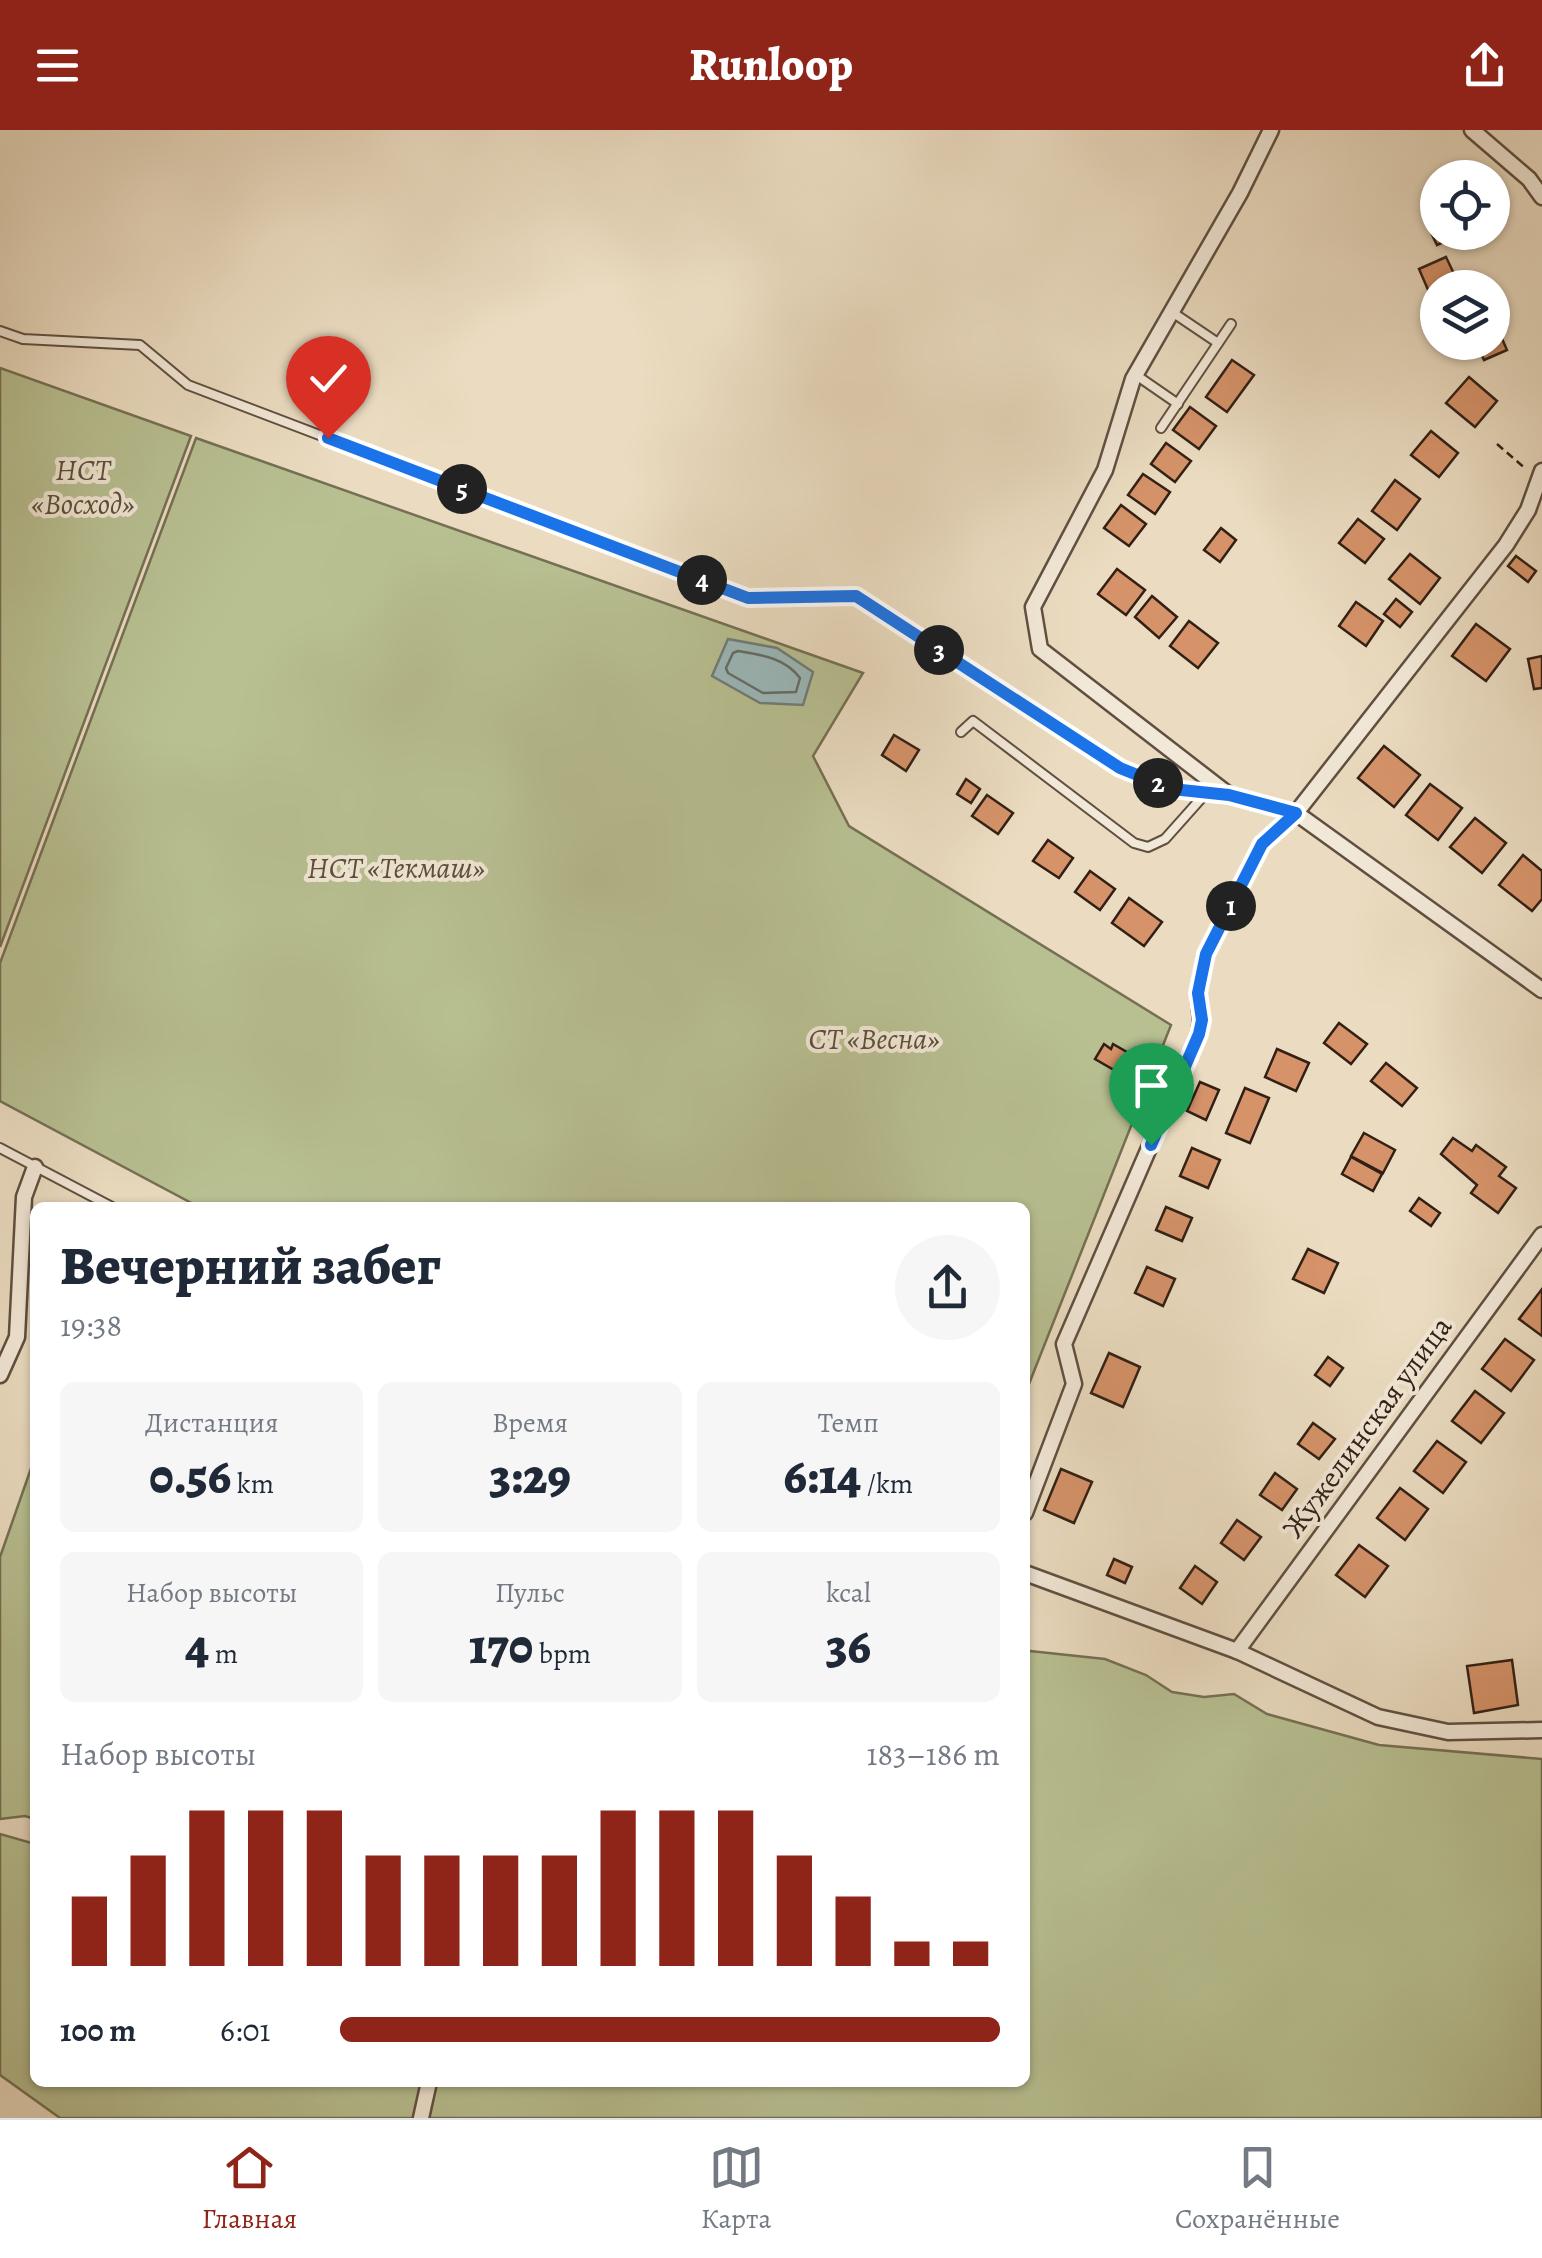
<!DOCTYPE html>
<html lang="ru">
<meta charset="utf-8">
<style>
:root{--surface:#fff;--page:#f6f6f7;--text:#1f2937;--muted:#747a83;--line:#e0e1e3;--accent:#8f2418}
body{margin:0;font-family:Alegreya,serif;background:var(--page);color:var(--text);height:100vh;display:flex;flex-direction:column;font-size:38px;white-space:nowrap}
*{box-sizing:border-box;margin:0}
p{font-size:32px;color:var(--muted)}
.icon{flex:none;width:55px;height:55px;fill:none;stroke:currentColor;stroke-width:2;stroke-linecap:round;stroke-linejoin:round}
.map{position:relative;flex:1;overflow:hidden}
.side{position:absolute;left:30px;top:1072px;width:1000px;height:885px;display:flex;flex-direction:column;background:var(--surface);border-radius:15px;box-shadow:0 2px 8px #0004}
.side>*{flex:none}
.controls{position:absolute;left:1420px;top:30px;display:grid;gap:20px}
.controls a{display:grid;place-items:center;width:90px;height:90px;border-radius:50%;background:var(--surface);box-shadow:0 2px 8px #0004;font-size:50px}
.pin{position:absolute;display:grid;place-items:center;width:85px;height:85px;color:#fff;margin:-102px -42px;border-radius:50% 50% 50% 0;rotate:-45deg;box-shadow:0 0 10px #0007}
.pin .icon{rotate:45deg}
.km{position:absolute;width:50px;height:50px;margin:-25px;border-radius:50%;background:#222;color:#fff;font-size:28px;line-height:50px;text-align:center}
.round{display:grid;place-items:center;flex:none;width:105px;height:105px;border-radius:52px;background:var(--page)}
.overview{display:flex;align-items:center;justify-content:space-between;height:170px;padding:0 30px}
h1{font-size:55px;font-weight:800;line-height:75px}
.metrics{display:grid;grid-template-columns:repeat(3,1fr);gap:15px;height:170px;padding:10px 30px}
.metrics div{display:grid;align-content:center;border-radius:15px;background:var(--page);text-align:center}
.metrics b{font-size:50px;font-weight:800}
.metrics small{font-size:28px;font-weight:400}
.metrics p{font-size:28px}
.chart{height:280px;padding:20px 30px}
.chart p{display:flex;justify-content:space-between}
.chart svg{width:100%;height:180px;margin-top:10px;stroke:var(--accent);stroke-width:6}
ul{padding:0 30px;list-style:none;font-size:32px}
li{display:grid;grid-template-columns:160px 120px 1fr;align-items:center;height:75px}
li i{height:25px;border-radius:12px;background:var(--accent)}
header{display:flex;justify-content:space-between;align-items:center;height:130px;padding:0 30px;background:var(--accent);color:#fff;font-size:45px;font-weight:800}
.tab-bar{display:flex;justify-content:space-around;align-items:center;height:140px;border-top:2px solid var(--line);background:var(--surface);font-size:28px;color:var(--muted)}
.tab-bar a{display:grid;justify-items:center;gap:5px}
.tab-bar .active{color:var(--accent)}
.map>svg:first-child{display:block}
</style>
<header><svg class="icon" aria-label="menu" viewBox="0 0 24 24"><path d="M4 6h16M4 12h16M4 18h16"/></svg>Runloop<svg class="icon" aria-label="share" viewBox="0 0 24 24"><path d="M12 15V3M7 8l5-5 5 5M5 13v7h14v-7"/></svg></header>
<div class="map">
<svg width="1542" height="1988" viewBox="0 0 1542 1988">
<rect width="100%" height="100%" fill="#ebdcc1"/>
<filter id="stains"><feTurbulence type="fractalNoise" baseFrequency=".002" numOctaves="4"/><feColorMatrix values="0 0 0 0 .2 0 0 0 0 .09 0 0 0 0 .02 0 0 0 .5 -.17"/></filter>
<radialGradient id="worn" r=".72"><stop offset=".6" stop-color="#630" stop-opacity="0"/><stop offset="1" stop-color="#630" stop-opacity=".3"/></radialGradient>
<!-- green -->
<g fill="#b8c092" stroke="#757054" stroke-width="2.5">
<polygon points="0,238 191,306 0,817"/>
<polygon points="196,308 863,543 813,626 849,696 1171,895 1025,1264 1025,1078 199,1077 0,971 0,833"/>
<polygon points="35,1327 35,1689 25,1686 0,1689 0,1427"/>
<polygon points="1030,1521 1105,1529 1146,1545 1172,1562 1204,1567 1234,1564 1267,1584 1379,1615 1542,1629 1542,1988 60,1988 0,1945 0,1704 35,1714 35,1952 1025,1952 1025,1523"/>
</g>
<!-- water -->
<polygon fill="#9bb9bb" stroke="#717c79" stroke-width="2.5" points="728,509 777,518 813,542 803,575 760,573 712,546"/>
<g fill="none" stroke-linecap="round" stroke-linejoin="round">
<!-- shore -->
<path stroke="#666c68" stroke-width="2.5" d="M 738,521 C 762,525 785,528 800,548 L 796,562 L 763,563 L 728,543 L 726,538 L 733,523 Z"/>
</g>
<!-- building -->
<g fill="#d6936a" stroke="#322016" stroke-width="2.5">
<polygon points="1438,84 1438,102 1462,104 1437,115 1425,90"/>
<polygon points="1446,127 1457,150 1429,162 1419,139"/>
<polygon points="1496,195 1507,220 1484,230 1476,212 1492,212 1492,196"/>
<polygon points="1232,230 1254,245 1227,282 1206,267"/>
<polygon points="1469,247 1497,271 1475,297 1446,273"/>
<polygon points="1190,277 1216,296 1199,319 1173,300"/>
<polygon points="1431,301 1458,323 1439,347 1411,325"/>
<polygon points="1166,313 1191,331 1175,352 1151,334"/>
<polygon points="1143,344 1170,362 1155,384 1128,365"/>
<polygon points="1395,350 1420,369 1397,400 1372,381"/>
<polygon points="1121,375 1146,394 1129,416 1104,398"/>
<polygon points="1358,389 1384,409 1365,433 1339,413"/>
<polygon points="1221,398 1236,410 1220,432 1204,420"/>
<polygon points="1410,424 1440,448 1420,474 1389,449"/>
<polygon points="1516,426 1536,441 1528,452 1508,436"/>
<polygon points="1117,439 1145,460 1126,485 1098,464"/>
<polygon points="1152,466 1177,487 1159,508 1135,487"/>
<polygon points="1396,469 1412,482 1400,497 1384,484"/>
<polygon points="1356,472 1383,491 1366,516 1339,496"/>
<polygon points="1189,491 1218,513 1198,538 1170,516"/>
<polygon points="1476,494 1510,519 1486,551 1452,526"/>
<polygon points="1542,526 1542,558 1534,559 1528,529"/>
<polygon points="894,605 919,620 906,641 882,625"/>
<polygon points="1384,616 1420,645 1394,677 1358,648"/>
<polygon points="966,649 980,659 971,673 957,664"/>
<polygon points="1430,654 1462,678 1438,710 1406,685"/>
<polygon points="987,665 1013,683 998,704 972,686"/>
<polygon points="1475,688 1506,713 1482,743 1450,717"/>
<polygon points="1048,710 1073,728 1059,748 1033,731"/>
<polygon points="1523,725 1542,741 1542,769 1532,781 1499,755"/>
<polygon points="1090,741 1115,759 1100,780 1075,762"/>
<polygon points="1129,768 1162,792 1144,816 1112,793"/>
<polygon points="1339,893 1367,914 1351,934 1324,913"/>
<polygon points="1104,914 1111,919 1113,914 1132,925 1121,944 1095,929"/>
<polygon points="1277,919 1309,933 1296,961 1265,947"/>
<polygon points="1386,933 1417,958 1402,976 1371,951"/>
<polygon points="1156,939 1174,948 1167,961 1149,952"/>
<polygon points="1200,952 1219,960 1206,990 1187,981"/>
<polygon points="1245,958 1269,968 1250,1013 1226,1003"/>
<polygon points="1364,1003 1395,1020 1383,1043 1351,1026"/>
<polygon points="1453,1008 1472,1021 1476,1015 1506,1037 1499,1046 1516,1058 1498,1083 1471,1063 1477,1055 1441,1024"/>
<polygon points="1192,1018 1220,1030 1208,1058 1180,1046"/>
<polygon points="1351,1027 1382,1044 1373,1061 1342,1044"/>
<polygon points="1419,1068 1440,1083 1431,1096 1410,1081"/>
<polygon points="1166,1077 1192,1088 1182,1111 1156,1100"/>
<polygon points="1308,1119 1338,1133 1324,1163 1293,1149"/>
<polygon points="1147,1137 1175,1149 1163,1176 1135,1163"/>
<polygon points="1542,1159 1542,1206 1519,1189"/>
<polygon points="1505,1209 1534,1230 1511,1261 1482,1239"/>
<polygon points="1109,1223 1140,1237 1123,1277 1091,1263"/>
<polygon points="1328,1227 1343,1238 1330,1256 1315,1245"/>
<polygon points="1475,1261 1504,1283 1481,1313 1452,1291"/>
<polygon points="1313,1293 1335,1309 1319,1329 1298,1314"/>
<polygon points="1437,1311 1466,1332 1443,1363 1414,1341"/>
<polygon points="1061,1339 1092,1352 1074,1393 1044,1380"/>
<polygon points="1275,1343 1297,1359 1282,1380 1260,1365"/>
<polygon points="1400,1358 1428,1379 1405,1410 1377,1388"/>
<polygon points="1237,1390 1261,1407 1244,1430 1221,1413"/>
<polygon points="1359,1415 1388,1436 1365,1467 1336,1445"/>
<polygon points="1114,1429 1132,1437 1125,1453 1107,1445"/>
<polygon points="1195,1436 1217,1452 1202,1474 1180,1458"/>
<polygon points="1512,1530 1518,1575 1474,1583 1467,1536"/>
</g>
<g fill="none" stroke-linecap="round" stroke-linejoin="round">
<!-- service casing -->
<g stroke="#604f41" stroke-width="12">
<g id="service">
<polyline points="1172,182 1218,213"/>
<polyline points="0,201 23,209 140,215 188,255 748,468 857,467 1120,638 1172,659 1224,665"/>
<polyline points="1136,245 1178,274"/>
<polyline points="1161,298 1231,194"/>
<polyline points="961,602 973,591 1134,713 1148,717 1165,709 1206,663"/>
<polyline points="0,1018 114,1078"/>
</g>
</g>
<!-- minor casing -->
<g stroke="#604f41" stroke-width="19">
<g id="minor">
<polyline points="1271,0 1240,63 1133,249 1105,340 1033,477 1040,519 1229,665 1296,683 1542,860"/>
<polyline points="1472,0 1529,49 1542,67"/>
<polyline points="0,1245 17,1207 24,1067 35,1037"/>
<polyline points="1025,1383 1074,1254 1064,1214 1199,903 1201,890 1198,863 1206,824 1262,714 1296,683 1506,415 1528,380 1542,341"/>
<polyline points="1025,1443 1237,1521 1378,1587 1448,1602 1542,1600"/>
<polyline points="1237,1521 1542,1105"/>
<polyline points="421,1988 429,1952"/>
</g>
</g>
<!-- path -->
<polyline stroke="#322016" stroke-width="2.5" stroke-dasharray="8 5" stroke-linecap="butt" points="1497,314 1526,339"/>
<!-- service -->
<use href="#service" stroke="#f2e8d7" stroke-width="8"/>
<!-- minor -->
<use href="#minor" stroke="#f2e8d7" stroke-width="14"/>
</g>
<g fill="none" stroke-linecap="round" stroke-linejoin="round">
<!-- route casing -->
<g stroke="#fff" stroke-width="20">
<polyline id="route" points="328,308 748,468 856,466 1120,638 1172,659 1229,665 1296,683 1262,714 1206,824 1198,863 1202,890 1199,904 1151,1015"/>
</g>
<!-- route -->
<use href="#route" stroke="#1a73e8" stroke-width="12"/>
</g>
<g text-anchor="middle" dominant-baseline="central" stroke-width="8" stroke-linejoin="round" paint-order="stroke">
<!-- park labels -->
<g font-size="30" font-style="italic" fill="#5a503b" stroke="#f2e8d7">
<text x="83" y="340">НСТ<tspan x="83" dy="34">«Восход»</tspan></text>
<text x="396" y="738">НСТ «Текмаш»</text>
<text x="874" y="909">СТ «Весна»</text>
</g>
<!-- street labels -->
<g font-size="30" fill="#322016" stroke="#f2e8d7">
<text transform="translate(1367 1297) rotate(-54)">Жужелинская улица</text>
</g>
</g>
<rect width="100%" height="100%" filter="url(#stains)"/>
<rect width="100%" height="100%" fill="url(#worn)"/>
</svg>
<div class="controls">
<a><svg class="icon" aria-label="locate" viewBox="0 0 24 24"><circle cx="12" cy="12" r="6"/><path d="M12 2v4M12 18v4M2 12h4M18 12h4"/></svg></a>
<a><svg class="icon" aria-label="layers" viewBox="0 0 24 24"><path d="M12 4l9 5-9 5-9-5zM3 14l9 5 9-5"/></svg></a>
</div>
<div class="pin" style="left:1151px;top:1015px;background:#1e9e55"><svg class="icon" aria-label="arrive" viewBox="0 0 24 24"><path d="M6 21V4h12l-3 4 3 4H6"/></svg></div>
<div class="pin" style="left:328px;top:308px;background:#d93025"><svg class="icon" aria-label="check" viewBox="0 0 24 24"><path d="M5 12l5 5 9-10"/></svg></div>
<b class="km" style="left:1231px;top:776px">1</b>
<b class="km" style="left:1158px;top:653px">2</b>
<b class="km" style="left:939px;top:520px">3</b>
<b class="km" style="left:702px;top:450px">4</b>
<b class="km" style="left:462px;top:359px">5</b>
<section class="side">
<div class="overview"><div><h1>Вечерний забег</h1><p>19:38</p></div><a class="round"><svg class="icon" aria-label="share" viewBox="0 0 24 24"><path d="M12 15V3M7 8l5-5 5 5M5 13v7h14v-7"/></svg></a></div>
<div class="metrics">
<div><p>Дистанция</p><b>0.56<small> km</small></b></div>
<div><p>Время</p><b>3:29</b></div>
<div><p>Темп</p><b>6:14<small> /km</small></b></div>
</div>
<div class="metrics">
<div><p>Набор высоты</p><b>4<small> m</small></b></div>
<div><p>Пульс</p><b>170<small> bpm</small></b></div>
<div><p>kcal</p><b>36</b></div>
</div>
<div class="chart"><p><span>Набор высоты</span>183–186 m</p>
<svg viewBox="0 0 160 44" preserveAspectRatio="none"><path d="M5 44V27M15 44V17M25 44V6M35 44V6M45 44V6M55 44V17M65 44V17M75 44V17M85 44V17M95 44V6M105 44V6M115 44V6M125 44V17M135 44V27M145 44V38M155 44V38"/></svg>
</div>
<ul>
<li><b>100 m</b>6:01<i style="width:100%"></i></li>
</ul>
</section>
</div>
<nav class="tab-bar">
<a class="active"><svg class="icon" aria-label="home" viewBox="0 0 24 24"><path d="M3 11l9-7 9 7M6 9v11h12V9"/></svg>Главная</a>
<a><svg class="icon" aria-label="map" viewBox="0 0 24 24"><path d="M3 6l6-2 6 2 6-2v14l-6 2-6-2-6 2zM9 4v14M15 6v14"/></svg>Карта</a>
<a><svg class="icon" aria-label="saved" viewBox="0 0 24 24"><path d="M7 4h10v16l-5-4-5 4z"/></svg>Сохранённые</a>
</nav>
